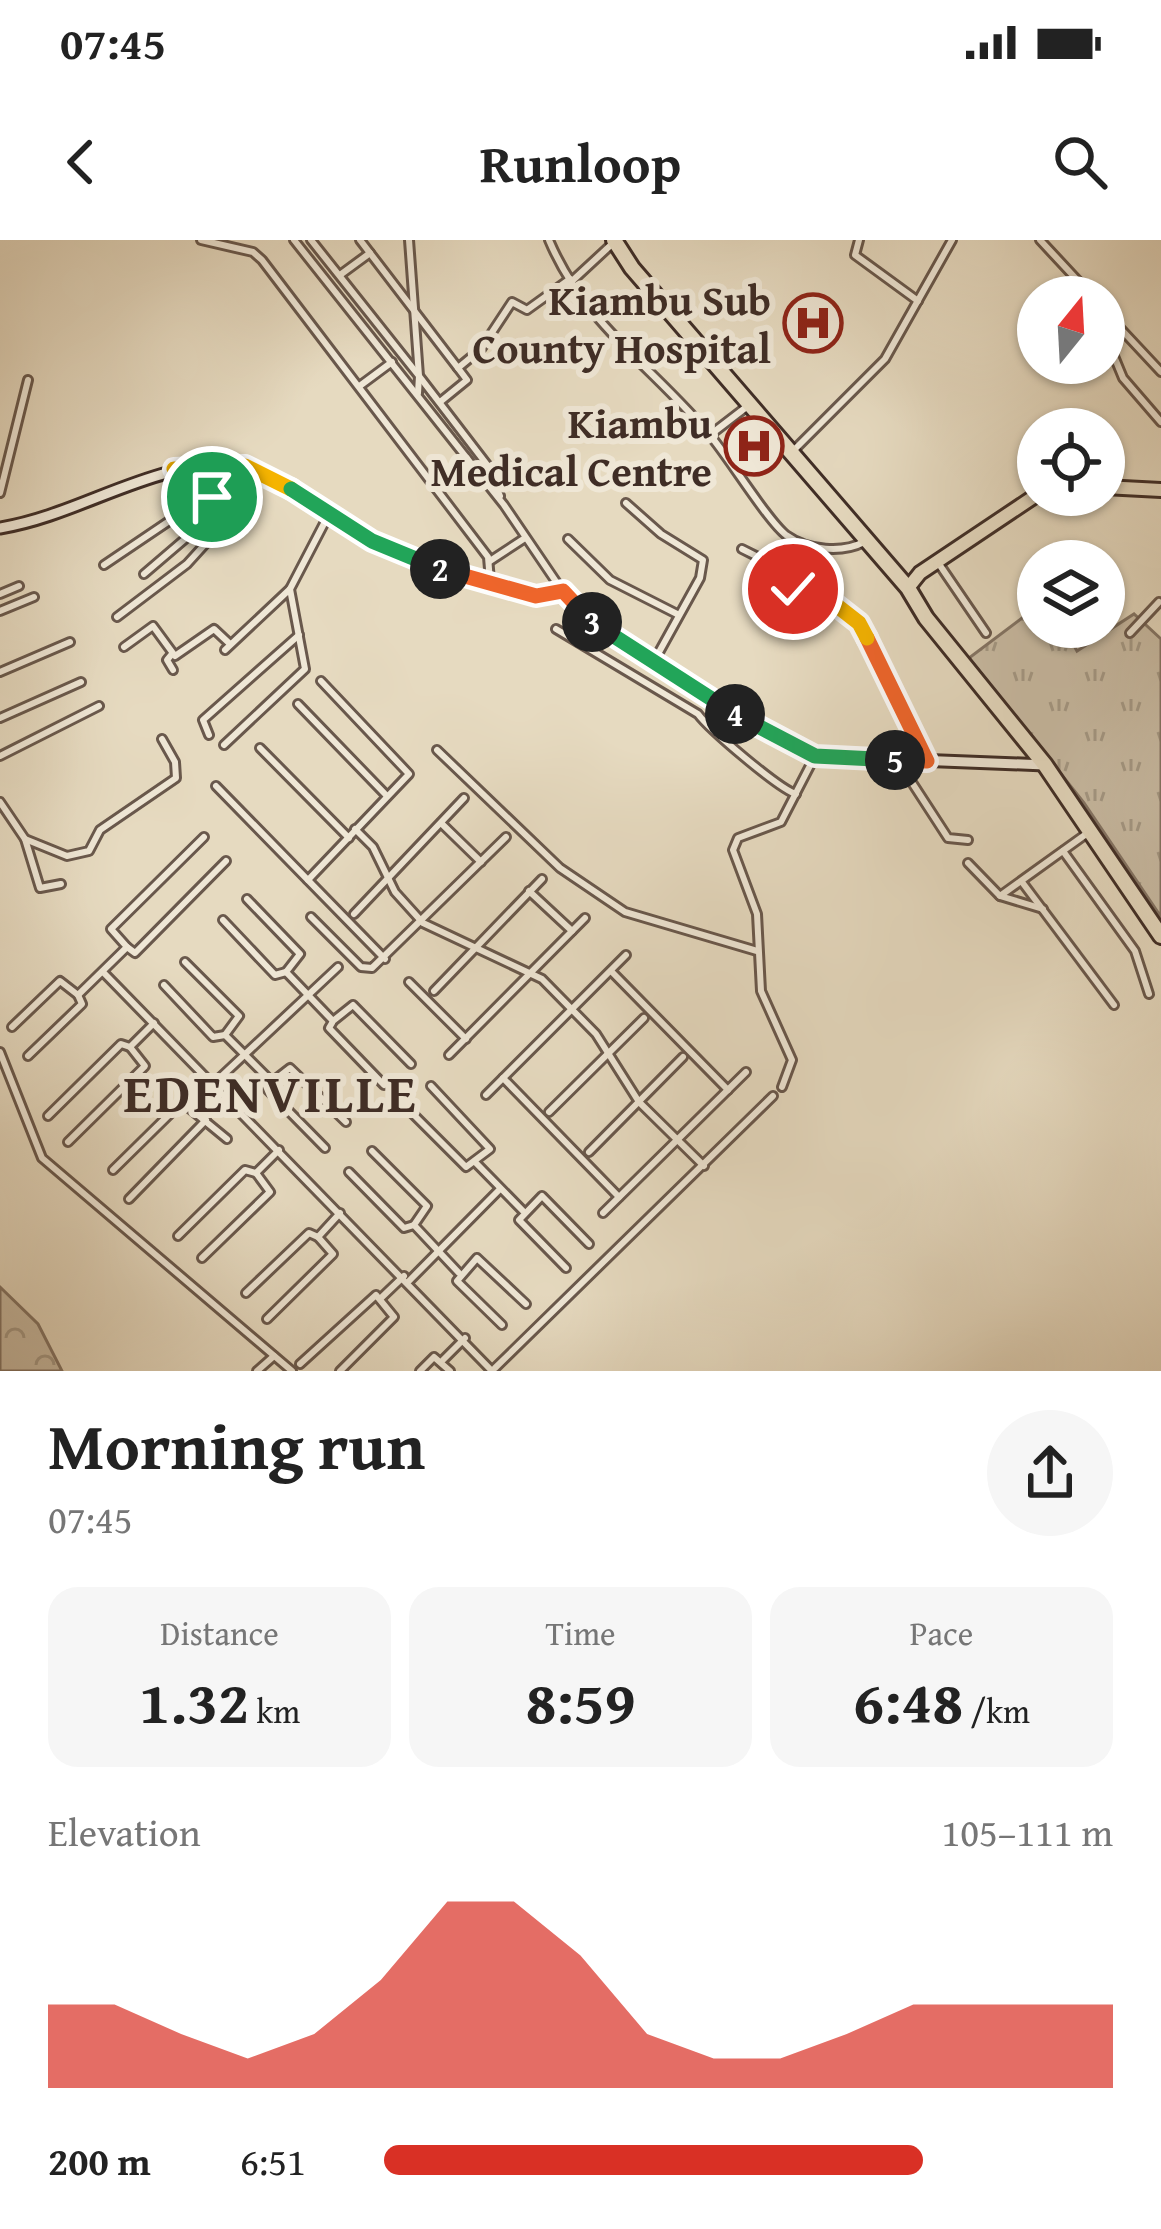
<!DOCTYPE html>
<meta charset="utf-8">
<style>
:root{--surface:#fff;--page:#f6f6f6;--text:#222;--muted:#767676;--accent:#d93025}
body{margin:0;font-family:"Gentium Book Plus",serif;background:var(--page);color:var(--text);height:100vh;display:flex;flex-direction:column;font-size:45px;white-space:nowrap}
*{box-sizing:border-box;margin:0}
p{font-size:39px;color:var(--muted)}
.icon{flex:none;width:66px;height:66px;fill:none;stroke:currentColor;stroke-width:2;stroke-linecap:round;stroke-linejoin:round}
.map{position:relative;height:1131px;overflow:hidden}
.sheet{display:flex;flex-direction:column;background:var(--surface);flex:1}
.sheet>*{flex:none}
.needle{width:78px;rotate:18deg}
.controls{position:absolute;left:1017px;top:36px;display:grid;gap:24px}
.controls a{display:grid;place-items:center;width:108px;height:108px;border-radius:50%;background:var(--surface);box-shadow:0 3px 9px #0004;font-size:60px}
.pin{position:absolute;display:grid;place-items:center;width:102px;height:102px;color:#fff;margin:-51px;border:6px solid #fff;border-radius:50%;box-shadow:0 3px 12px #0007}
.km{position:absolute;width:60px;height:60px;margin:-30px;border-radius:50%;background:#222;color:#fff;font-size:33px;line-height:60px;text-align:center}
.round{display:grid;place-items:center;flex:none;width:126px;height:126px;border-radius:63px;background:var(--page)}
.overview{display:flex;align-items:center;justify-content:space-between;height:204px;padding:0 48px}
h1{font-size:66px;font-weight:700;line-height:90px}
.stats{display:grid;grid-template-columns:repeat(3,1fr);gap:18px;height:204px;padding:12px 48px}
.stats div{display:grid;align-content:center;border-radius:30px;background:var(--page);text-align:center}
.stats b{font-size:60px;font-weight:700}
.stats small{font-size:33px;font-weight:400}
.stats p{font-size:33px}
.chart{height:336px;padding:24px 48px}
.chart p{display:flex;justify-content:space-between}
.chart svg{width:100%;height:216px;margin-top:12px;fill:var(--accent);opacity:.7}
ul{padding:0 48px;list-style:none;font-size:39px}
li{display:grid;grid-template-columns:192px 144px 1fr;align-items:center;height:90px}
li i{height:30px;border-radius:15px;background:var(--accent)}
.status{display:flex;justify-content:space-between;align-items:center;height:84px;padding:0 60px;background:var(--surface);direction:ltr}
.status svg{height:33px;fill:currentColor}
header{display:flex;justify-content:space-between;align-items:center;height:156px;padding:0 48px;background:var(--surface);font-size:54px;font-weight:700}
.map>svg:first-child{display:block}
</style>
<div class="status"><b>07:45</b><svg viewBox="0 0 49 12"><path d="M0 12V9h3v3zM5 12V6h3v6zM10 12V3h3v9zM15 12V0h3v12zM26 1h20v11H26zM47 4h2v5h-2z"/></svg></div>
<header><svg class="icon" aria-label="back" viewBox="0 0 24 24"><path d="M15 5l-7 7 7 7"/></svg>Runloop<svg class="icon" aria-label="search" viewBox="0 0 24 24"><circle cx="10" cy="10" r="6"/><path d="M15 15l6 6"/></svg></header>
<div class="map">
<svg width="1161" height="1131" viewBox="0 0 1161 1131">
<defs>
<pattern id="grass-tufts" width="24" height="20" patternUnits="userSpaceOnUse" patternTransform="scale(3)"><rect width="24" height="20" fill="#cabda6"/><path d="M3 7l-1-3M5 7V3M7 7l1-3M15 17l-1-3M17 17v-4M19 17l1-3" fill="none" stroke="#a59a87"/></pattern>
<pattern id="park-crowns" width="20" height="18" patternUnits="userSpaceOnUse" patternTransform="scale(3)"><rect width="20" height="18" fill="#cabda6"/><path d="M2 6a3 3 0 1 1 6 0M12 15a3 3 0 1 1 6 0" fill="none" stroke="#a59a87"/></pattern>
</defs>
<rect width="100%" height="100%" fill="#e6dac0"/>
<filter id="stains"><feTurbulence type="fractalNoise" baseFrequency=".00167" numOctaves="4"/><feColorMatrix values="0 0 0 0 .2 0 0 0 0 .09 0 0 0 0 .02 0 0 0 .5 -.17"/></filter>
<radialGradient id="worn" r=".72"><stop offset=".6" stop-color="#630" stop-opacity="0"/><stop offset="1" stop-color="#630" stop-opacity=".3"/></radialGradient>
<!-- grass -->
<polygon fill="url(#grass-tufts)" stroke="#847566" stroke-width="3" points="1038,366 1038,387 1064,387 1077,411 1134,374 1161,399 1161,677 1084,563 969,418"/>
<!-- park -->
<polygon fill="url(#park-crowns)" stroke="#847566" stroke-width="3" points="0,1047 38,1084 62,1131 0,1131"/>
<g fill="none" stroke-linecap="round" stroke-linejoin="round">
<!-- minor casing -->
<g stroke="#69584c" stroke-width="12">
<g id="minor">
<polyline points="201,0 253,12 262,20 488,317 490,341"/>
<polyline points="294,0 504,265 561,349"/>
<polyline points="311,0 419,136 418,153"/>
<polyline points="360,0 458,128 481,109 512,62 527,70 570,39"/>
<polyline points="409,0 419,136 488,226 500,256"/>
<path d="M 549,0 C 585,86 658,131 713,199 C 731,221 768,281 786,295 C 808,311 843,313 864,302"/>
<polyline points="859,0 855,15 918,61"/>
<polyline points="1040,0 1093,57"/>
<polyline points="340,35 370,13"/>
<polyline points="571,42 612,4"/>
<polyline points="1104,71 1161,132"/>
<polyline points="1104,92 1123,138 1161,182"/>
<polyline points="361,145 392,122"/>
<polyline points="440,162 467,140 458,128"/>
<polyline points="710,195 749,165"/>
<polyline points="793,211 885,119 952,0"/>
<polyline points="0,253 28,140"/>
<polyline points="626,263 661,294 703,320 700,338 653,423"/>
<polyline points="568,299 610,340 679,375"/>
<polyline points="742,309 804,340 859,383 927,522"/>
<polyline points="490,321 525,298"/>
<polyline points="939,324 986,393"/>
<polyline points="104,325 184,271 178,257 193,244"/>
<polyline points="144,334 220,269"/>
<polyline points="0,354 19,346"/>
<polyline points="785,366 804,340"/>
<polyline points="0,371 34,357"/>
<polyline points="117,377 187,324 226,281 211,257 177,231"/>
<path d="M 556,389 L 698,474 C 709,489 779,549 796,554"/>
<polyline points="1130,393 1159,362"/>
<polyline points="124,407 153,386 175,416 214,389 230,404"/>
<polyline points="225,410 290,349"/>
<polyline points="172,414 167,420 173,430"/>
<polyline points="0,432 70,402"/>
<polyline points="298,464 387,556"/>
<polyline points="0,478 81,442"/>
<polyline points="209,495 203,480 299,395"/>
<polyline points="224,505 305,429 290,349 329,274"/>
<polyline points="260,508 349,598"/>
<polyline points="437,510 560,628 625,672 757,711"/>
<polyline points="0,516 99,466"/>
<polyline points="898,521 948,598 968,600"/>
<polyline points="216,546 385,719"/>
<polyline points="0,562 25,599 40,648 61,644"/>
<polyline points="441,583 481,622"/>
<polyline points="355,589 373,607 395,652 423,683 542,739 596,794 639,862 704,926"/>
<polyline points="25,599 67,616 89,611 100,590 176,538 175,522 162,499"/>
<polyline points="1063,611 1135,711 1149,754"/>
<polyline points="968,623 1000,656 1089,592"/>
<polyline points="308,640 409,534 321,441"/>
<polyline points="1022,642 1114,765"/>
<polyline points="529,651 572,691"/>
<polyline points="1000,656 1043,669"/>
<polyline points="247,659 300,714 286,732 333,781 353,765 411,824"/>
<polyline points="354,674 464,558"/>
<polyline points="311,677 361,727 372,728 506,597"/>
<polyline points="223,680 275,735 286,732"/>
<polyline points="127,707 135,713 226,621"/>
<polyline points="185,722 239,776 225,795"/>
<polyline points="611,731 728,850"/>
<polyline points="103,732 492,1131"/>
<polyline points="409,742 466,799"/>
<polyline points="164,745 213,797 225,795 272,842 290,828 346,882"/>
<polyline points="434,751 542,639"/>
<polyline points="332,783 329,788 384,845"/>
<polyline points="12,787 60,741 78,755 127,707 111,689 204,597"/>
<polyline points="0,812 42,918 292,1131"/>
<polyline points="449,815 585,678"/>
<polyline points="28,816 82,764 78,755"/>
<polyline points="503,838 619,957"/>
<polyline points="272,842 268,850 325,908"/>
<polyline points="782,847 792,820 761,751 757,674 733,610 738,598 781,582 815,516"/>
<polyline points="486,855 626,715"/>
<polyline points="191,865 338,727"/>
<polyline points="408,869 466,927 490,909 431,846"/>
<polyline points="549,872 644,778"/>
<polyline points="48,876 121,804 130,807"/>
<polyline points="68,902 145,826 130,807 154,783"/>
<polyline points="372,911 427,966 414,985 459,1033"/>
<polyline points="589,912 683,817"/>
<polyline points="475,922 523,971"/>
<polyline points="113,930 182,862 227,899"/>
<polyline points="349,932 404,988 414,985"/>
<polyline points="129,959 206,880"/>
<polyline points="603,973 746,832"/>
<polyline points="178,996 245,930 256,933"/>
<polyline points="202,1018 270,952 256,933 279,910"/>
<polyline points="566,1028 519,980 542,956 589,1004"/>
<polyline points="409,1041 500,949"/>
<polyline points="246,1053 309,993 318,997"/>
<polyline points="381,1058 404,1036"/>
<polyline points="267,1079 333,1014 318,997 340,973"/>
<polyline points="502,1085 457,1041 477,1018 526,1064"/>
<polyline points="443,1120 465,1098"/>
<polyline points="300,1124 376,1055 394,1077 340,1131"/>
<polyline points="495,1128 773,856"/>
<polyline points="257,1131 274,1116"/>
<polyline points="420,1131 434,1117 450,1131"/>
</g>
</g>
<!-- secondary casing -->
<g stroke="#3f2d26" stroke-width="15">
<path id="secondary" d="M 0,288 C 85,274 157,216 245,226 L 399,314 L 528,355 L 563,351 L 583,376 L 652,425 L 815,516 L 1045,525"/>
</g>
<!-- primary casing -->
<g stroke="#3f2d26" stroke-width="18">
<g id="primary">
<polyline points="1104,247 1161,250"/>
<polyline points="908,348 920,333 1038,254"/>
</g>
</g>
<!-- trunk casing -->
<g stroke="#3f2d26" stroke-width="20">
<polyline id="trunk" points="614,0 632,28 908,348 926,378 1045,525 1161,696"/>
</g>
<!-- minor -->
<use href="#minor" stroke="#efe7d6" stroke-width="6"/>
<!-- secondary -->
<use href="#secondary" stroke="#efe7d6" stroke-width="9"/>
<!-- primary -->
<use href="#primary" stroke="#e6dac0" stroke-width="12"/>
<!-- trunk -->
<use href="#trunk" stroke="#e6dac0" stroke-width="14"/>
</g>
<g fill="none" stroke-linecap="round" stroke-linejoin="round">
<!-- split-1 casing -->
<g stroke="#fff" stroke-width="24">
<polyline id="split-1" points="212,257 174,229 245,226 291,249"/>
</g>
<!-- split-2 casing -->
<g stroke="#fff" stroke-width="24">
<polyline id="split-2" points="291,249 372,301 440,329"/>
</g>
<!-- split-3 casing -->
<g stroke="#fff" stroke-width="24">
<polyline id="split-3" points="440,329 536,356 563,351 592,382"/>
</g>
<!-- split-4 casing -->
<g stroke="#fff" stroke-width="24">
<polyline id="split-4" points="592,382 735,474"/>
</g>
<!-- split-5 casing -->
<g stroke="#fff" stroke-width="24">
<polyline id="split-5" points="735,474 815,516 895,520"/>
</g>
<!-- split-6 casing -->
<g stroke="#fff" stroke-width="24">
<polyline id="split-6" points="867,398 927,521 895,520"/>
</g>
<!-- split-7 casing -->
<g stroke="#fff" stroke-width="24">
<polyline id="split-7" points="793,349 804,340 859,383 867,398"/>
</g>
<!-- split-1 -->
<use href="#split-1" stroke="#f5b400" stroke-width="15"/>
<!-- split-2 -->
<use href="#split-2" stroke="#22a559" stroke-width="15"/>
<!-- split-3 -->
<use href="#split-3" stroke="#f0652b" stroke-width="15"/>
<!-- split-4 -->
<use href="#split-4" stroke="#22a559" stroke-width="15"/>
<!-- split-5 -->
<use href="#split-5" stroke="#22a559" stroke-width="15"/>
<!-- split-6 -->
<use href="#split-6" stroke="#f0652b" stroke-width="15"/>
<!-- split-7 -->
<use href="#split-7" stroke="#f5b400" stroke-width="15"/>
</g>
<!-- icons -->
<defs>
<g id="hospital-ring" transform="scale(3)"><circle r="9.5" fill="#efe7d6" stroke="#8f2418" stroke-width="1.5"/><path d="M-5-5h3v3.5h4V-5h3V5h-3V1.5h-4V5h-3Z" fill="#8f2418"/></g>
</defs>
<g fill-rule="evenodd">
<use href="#hospital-ring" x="813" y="83"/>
<use href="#hospital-ring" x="754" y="206"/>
</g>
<g text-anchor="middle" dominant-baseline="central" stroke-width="12" stroke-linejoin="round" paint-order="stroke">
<!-- poi labels -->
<g font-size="42" font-weight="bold" fill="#3f2d26" stroke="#efe7d6" text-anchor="end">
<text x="771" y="59">Kiambu Sub<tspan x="771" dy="48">County Hospital</tspan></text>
<text x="712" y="182">Kiambu<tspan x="712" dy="48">Medical Centre</tspan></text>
</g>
<!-- district labels -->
<g font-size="54" font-weight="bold" letter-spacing="3" fill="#3f2d26" stroke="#efe7d6">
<text x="271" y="852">EDENVILLE</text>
</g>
</g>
<rect width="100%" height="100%" filter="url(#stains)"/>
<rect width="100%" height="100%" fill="url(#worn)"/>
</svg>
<div class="controls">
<a><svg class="needle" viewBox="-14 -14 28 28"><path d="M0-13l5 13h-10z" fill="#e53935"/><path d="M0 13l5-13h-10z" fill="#767676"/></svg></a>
<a><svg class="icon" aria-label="locate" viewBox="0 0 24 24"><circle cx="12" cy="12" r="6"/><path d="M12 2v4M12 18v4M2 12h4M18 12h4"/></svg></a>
<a><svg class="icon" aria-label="layers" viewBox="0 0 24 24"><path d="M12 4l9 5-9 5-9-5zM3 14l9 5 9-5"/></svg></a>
</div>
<div class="pin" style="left:212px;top:257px;background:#1e9e55"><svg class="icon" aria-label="arrive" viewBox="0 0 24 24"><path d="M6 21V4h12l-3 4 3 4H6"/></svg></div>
<div class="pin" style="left:793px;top:349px;background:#d93025"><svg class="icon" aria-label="check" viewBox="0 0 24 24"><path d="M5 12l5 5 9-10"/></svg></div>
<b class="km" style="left:440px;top:329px">2</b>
<b class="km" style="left:592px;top:382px">3</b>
<b class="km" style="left:735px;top:474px">4</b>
<b class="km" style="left:895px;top:520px">5</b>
</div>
<section class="sheet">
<div class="overview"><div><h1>Morning run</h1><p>07:45</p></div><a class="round"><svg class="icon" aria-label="share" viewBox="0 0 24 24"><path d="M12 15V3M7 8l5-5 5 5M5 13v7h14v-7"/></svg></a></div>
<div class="stats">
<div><p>Distance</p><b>1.32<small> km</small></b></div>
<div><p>Time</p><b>8:59</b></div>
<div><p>Pace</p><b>6:48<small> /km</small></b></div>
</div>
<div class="chart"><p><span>Elevation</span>105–111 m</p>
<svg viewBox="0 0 160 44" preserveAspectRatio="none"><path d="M0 44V27L10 27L20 33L30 38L40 33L50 22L60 6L70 6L80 17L90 33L100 38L110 38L120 33L130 27L140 27L150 27L160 27V44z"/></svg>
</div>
<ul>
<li><b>200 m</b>6:51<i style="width:74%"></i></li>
</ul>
</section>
